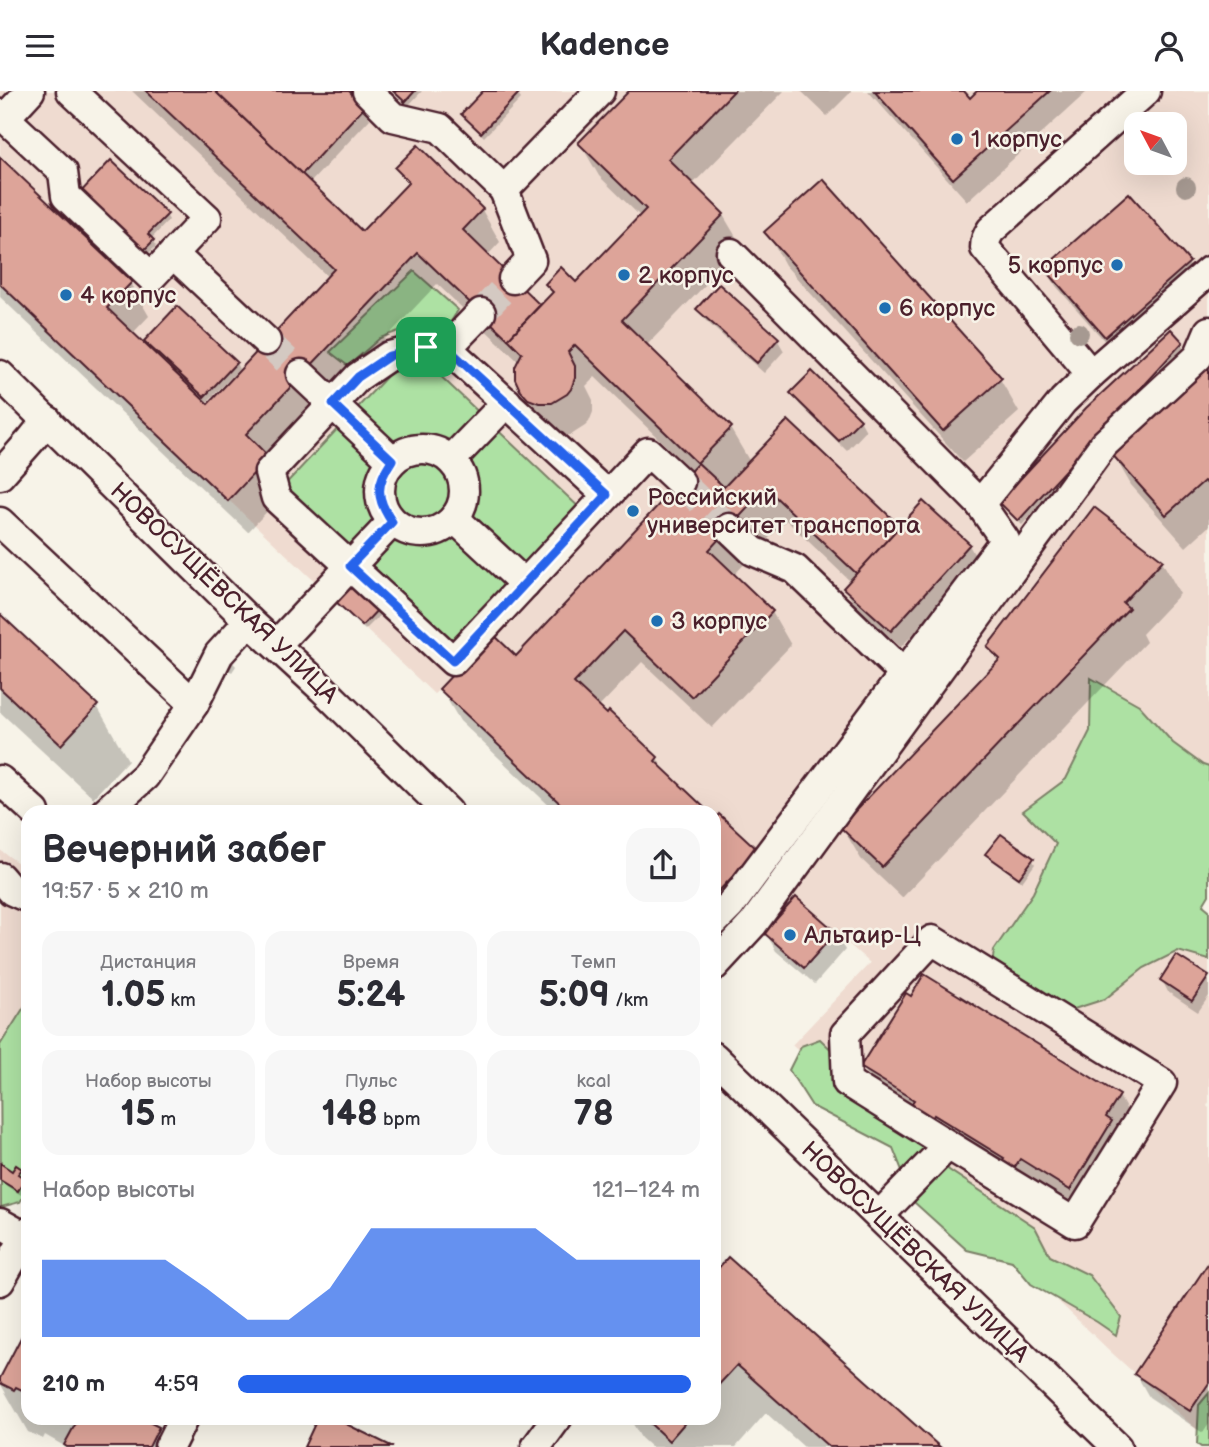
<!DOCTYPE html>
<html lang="ru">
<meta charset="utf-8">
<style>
:root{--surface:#fff;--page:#f7f7f7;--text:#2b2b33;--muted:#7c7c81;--accent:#2563eb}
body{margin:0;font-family:"Balsamiq Sans",sans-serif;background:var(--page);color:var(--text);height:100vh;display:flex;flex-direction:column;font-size:26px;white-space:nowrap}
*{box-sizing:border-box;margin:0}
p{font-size:23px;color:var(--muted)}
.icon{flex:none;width:38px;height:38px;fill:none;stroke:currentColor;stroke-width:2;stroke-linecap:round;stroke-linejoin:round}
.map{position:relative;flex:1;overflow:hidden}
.panel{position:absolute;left:21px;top:714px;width:700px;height:620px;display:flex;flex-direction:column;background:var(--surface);border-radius:21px;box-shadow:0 7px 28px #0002}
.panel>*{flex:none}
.needle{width:46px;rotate:311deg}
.controls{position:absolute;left:1124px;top:21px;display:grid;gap:14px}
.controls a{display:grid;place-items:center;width:63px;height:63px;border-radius:14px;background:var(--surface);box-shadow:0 7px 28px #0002;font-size:35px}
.pin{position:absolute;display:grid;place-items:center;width:60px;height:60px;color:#fff;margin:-30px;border-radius:14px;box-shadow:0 4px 10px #0006}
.round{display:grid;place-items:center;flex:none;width:74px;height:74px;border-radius:21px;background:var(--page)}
.head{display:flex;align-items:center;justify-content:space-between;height:119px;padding:0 21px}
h1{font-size:38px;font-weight:600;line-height:52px}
.figures{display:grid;grid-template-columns:repeat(3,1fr);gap:10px;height:119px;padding:7px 21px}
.figures div{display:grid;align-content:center;border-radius:18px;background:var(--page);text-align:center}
.figures b{font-size:35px;font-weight:600}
.figures small{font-size:19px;font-weight:400}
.figures p{font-size:19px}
.chart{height:196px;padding:14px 21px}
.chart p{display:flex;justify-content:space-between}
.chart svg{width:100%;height:126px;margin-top:7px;fill:var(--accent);opacity:.7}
ul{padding:0 21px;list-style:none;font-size:23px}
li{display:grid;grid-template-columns:112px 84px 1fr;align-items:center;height:52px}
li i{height:18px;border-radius:9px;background:var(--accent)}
header{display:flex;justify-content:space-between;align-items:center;height:91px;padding:0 21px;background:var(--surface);font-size:32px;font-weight:600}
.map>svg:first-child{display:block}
</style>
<header><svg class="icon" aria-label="menu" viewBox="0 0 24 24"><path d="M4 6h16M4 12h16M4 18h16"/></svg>Kadence<svg class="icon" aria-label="person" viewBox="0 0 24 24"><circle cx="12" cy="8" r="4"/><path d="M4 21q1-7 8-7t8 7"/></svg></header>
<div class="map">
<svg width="1209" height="1356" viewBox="0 0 1209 1356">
<rect width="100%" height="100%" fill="#f7f3e8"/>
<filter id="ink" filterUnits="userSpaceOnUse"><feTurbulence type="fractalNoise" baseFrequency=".0143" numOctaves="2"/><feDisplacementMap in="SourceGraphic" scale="14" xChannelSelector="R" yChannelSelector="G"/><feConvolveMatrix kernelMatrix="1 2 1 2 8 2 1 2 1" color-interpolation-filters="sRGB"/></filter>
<g filter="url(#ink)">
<!-- built -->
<g fill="#efdbd0" fill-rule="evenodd">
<path d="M 0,0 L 1209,0 L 1209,762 L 1161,833 L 1209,862 L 1209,1011 L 1207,1015 L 1209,1017 L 1209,1356 L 1208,1349 L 1112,1262 L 792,954 L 870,872 L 796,806 L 764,842 L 740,822 L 714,855 L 714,721 L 569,721 L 440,598 L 434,603 L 0,193 ZM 1136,33 L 1174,33 L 1174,72 L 1136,72 Z"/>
<polygon points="0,759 28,779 28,910 0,954"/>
</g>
<!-- green -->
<g fill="#ade1a3" stroke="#7c8067" stroke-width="2">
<polygon points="414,180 458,219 449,234 409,236 380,247 348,275 330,261"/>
<polygon points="433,278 584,421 450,563 278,401 391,281"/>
<polygon points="1091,587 1139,614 1173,652 1203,674 1209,676 1209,804 1203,814 1209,819 1209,869 1178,860 1144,877 1105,908 1046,927 989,900 994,859 1033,802 1056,753 1023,720 1066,688 1090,640"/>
<polygon points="28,910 28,1098 20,1111 1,1116 0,954"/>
<polygon points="820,948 916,1040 949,1079 1035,1136 1050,1165 1089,1184 1121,1226 1116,1244 1097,1231 1031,1193 1012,1170 967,1159 915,1112 893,1057 812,1015 789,979 801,955"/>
<polygon points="1209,1302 1209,1356 1201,1356 1197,1353 1199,1314"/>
</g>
<!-- shadow -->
<g fill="#0003">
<polygon points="132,0 347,0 363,16 370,28 310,92 362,142 408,95 398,77 482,119 500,151 487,165 540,217 553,204 547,194 576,193 641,126 599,85 580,52 631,0 784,0 692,94 723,124 742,156 646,255 730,337 750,371 900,437 969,454 979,472 901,556 855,515 845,497 851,491 786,429 733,485 772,521 791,554 712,637 642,571 598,617 657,667 665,681 707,721 556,721 460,630 441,598 516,568 693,381 595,286 586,295 593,309 593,321 589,331 585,335 571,344 559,344 541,332 521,298 519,271 437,193 270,370 287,399 248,441 0,206 0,69 130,192 149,225 132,243 153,261 146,250 236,272 239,278 206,312 208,315 329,187"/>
<polygon points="392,0 422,0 408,15"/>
<polygon points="486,0 515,0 521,8 484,46 466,28 463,23"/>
<polygon points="801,0 852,0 827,25"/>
<polygon points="868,0 961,0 969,9 980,0 1088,0 967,110"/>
<polygon points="82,110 166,124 169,129 151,148 156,155 143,168"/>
<polygon points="767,141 1000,288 1019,321 963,371 785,174"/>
<polygon points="1188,172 1198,189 1116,263 1056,195 1046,178"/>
<polygon points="699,218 777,248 784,260 764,282 705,229"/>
<polygon points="1171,240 1185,258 1022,434 1004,416"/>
<polygon points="1209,275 1209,435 1186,456 1131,394 1112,361"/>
<polygon points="793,302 860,329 866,340 847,360 799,313"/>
<polygon points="1162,470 1180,503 1142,543 1146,551 902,807 861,768 842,736 999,572 989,556"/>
<polygon points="336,509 384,520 365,539 339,514"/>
<polygon points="0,525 97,615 128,669 93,707 0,621"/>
<polygon points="229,567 236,575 232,581 227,578"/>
<polygon points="714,728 756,760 775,792 714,857"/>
<polygon points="988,763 1032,768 1035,773 1022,791 991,768"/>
<polygon points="766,842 835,842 845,859 815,893 776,860"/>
<polygon points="1207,886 1209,889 1209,905 1198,921 1168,901 1162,889"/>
<polygon points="863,976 1119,1005 1132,1028 1083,1121 1033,1090 1024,1104 876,999"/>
<polygon points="0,1075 12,1082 20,1079 23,1085 22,1088 27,1094 21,1104 0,1091"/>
<polygon points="1209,1174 1209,1333 1203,1342 1149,1306 1136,1283"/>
<polygon points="714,1185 937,1356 804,1356 766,1322 736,1356 651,1356 641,1347 629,1326 714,1326"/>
<polygon points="28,1237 28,1326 148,1326 153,1335 158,1337 169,1356 66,1356 45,1344 43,1348 28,1341 0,1292"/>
</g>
<!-- building -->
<g fill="#dda499" stroke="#4a1f2b" stroke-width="2">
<polygon points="146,0 215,0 362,140 409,91 395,77 418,54 483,118 463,139 540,214 508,248 418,162 246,343 269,366 228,410 0,193 0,66 132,191 107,217 208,313 334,178"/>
<polygon points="215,0 349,0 365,15 302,83"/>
<polygon points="393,0 415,0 405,11"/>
<polygon points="483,0 517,0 519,2 481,42 461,23"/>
<polygon points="629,0 734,0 668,68 724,123 622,229 732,336 697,372 575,254 568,261 575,275 575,287 571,298 567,303 552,312 539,312 528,308 520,299 515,288 515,276 522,262 508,248 553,201 545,193 561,176 576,191 646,118 578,52"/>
<polygon points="874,0 964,0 970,7 977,0 1050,0 953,88"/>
<polygon points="111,69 168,123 148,143 154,149 139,164 77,105"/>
<polygon points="823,88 1002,287 943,340 764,141"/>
<polygon points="1129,102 1190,171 1105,246 1044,177"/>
<polygon points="719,193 779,247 757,272 696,218"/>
<polygon points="177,215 237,271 204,306 144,250"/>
<polygon points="1171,238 1183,251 1018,430 999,411 1086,317"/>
<polygon points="1209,273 1209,394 1204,390 1166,424 1110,361"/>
<polygon points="812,280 861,328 839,350 790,302"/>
<polygon points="788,329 900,435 857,483 766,397 709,459 773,520 692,606 623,540 574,592 607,623 609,620 658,666 655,670 709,721 569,721 439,598 492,542 516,565 698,372 724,396"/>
<polygon points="923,410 970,453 891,540 843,497"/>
<polygon points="1094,416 1163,469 1123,512 1129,517 882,776 840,736 1000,568 987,556"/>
<polygon points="354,487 382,514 362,535 334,509"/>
<polygon points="0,523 98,614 61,654 0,597"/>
<polygon points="719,723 758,759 714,805 714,725 716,727"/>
<polygon points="1001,743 1034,767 1019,787 985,763"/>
<polygon points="796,806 836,841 804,877 764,842"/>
<polygon points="1176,864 1209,885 1192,910 1160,889"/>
<polygon points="924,883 1120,1004 1106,1026 1112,1030 1070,1099 1020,1068 1011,1082 998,1075 1004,1067 934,1024 931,1029 909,1016 914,1009 860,976 906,902 911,905"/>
<polygon points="0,1072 12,1080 16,1074 22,1078 18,1083 25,1088 18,1100 0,1089"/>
<polygon points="728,1166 940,1356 829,1356 737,1274 714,1299 714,1182"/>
<polygon points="1209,1171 1209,1292 1190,1320 1134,1283"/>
<polygon points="28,1233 28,1302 16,1296 14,1299 0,1292 0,1287"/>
<polygon points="65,1326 146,1326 145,1329 159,1336 149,1356 67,1356 64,1354 76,1332"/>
<polygon points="318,1326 332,1326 393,1356 304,1356"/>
<polygon points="643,1326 690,1326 669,1350"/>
</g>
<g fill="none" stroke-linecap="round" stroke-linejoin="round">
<!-- minor-tunnel -->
<g stroke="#d4c9c2" stroke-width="28" stroke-dasharray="28 14" stroke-linecap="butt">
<polyline points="481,222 513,188"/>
<polyline points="266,250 301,283"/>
<polyline points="680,391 729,437"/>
</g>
<!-- minor casing -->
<g stroke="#4a1f2b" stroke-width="33">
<g id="minor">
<polyline points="367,0 393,26 440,37 504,99"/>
<polyline points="0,23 5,27 30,0"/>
<polyline points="5,27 63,81 66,105 151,186 207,127 71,0"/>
<polyline points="731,162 980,413 1063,310 1091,283 1209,180"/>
<polyline points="173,163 266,250"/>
<polyline points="513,188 531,169 504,99 600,0"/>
<polyline points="447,257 481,222"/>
<polyline points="301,283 392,369"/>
<path d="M 1091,283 L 985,157 C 985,149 987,145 991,139 L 1146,0"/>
<polyline points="0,284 249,530 323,598 448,721"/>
<circle cx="422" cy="400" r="42"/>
<polyline points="451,369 507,311"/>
<polyline points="0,384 31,349 47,329"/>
<polyline points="607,404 447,257 426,256 389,265 358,286 269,381 276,407 453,570 648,361 680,391"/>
<polyline points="454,427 525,493"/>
<polyline points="0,431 194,613"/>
<polyline points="729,437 753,460 795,478 904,583 1005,449 980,413"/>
<polyline points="276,554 392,431"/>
<polyline points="0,689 35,721"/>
<polyline points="105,721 145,685 194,613 219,563 249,530"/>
<polyline points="0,786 12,800 28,807"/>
<polyline points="714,831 730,815 904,583"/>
<polyline points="714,875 753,833 1104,353 1198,266 1209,240"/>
<polyline points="714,966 1117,1356"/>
<polyline points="879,1125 948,1054 1075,1132 1162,992 932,849 845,943 847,991 948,1054"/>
<polyline points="0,1132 25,1146"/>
<polyline points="0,1190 28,1141"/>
<polyline points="169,1356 184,1326"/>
<polyline points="536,1356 558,1326"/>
</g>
</g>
<!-- minor -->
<use href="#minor" stroke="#f7f3e8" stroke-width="28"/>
</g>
<!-- trees -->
<g fill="#a69991">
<circle cx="1186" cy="96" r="10"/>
<circle cx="1079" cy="242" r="10"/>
</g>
</g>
<g fill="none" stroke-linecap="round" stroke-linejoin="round" filter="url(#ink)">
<!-- route casing -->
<g stroke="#fff" stroke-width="14">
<path id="route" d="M 426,256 L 447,257 L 607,404 L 453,570 L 350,475 L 392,431 C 375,406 376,393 392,369 L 333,313 L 358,286 L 389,265 Z"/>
</g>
<!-- route -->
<use href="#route" stroke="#2563eb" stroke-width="9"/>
</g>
<!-- markers -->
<g fill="#1f6fb2" stroke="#f7f3e8" stroke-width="2.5">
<circle cx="957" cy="48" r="7"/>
<circle cx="1117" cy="174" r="7"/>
<circle cx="624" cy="184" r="7"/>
<circle cx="66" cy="204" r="7"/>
<circle cx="885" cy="217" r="7"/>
<circle cx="633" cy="420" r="7"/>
<circle cx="657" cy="530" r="7"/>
<circle cx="790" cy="844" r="7"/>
</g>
<g text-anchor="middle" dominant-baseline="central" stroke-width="5" stroke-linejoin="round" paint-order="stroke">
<!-- poi labels -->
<g font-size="24" fill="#4a1f2b" stroke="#f7f3e8" text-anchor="start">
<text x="971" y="48">1 корпус</text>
<text x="1103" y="174" text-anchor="end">5 корпус</text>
<text x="638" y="184">2 корпус</text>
<text x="80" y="204">4 корпус</text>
<text x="899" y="217">6 корпус</text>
<text x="647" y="406">Российский<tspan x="647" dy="28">университет транспорта</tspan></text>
<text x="671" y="530">3 корпус</text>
<text x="804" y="844">Альтаир-Ц</text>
</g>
<!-- street labels -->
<g font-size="24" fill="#4a1f2b" stroke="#f7f3e8">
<text transform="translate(224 502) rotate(44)">НОВОСУЩЁВСКАЯ УЛИЦА</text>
<text transform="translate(915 1161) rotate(44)">НОВОСУЩЁВСКАЯ УЛИЦА</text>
</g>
</g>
</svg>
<div class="controls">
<a><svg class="needle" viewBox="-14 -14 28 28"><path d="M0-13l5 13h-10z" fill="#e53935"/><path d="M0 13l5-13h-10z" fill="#7c7c81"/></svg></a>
</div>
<div class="pin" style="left:426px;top:256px;background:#1e9e55"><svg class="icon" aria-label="arrive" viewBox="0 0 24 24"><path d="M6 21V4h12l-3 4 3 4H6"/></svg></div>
<section class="panel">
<div class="head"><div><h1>Вечерний забег</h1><p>19:57 · 5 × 210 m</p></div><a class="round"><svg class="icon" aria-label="share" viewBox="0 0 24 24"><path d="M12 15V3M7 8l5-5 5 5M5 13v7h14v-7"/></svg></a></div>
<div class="figures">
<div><p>Дистанция</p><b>1.05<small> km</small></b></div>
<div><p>Время</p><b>5:24</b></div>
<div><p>Темп</p><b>5:09<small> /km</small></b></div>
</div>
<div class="figures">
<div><p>Набор высоты</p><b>15<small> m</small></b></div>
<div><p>Пульс</p><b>148<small> bpm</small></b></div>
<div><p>kcal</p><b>78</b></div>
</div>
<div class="chart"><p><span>Набор высоты</span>121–124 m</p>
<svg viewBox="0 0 160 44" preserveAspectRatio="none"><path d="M0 44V17L10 17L20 17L30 17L40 27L50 38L60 38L70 27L80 6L90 6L100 6L110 6L120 6L130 17L140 17L150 17L160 17V44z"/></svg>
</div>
<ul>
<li><b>210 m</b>4:59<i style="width:98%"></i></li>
</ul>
</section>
</div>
